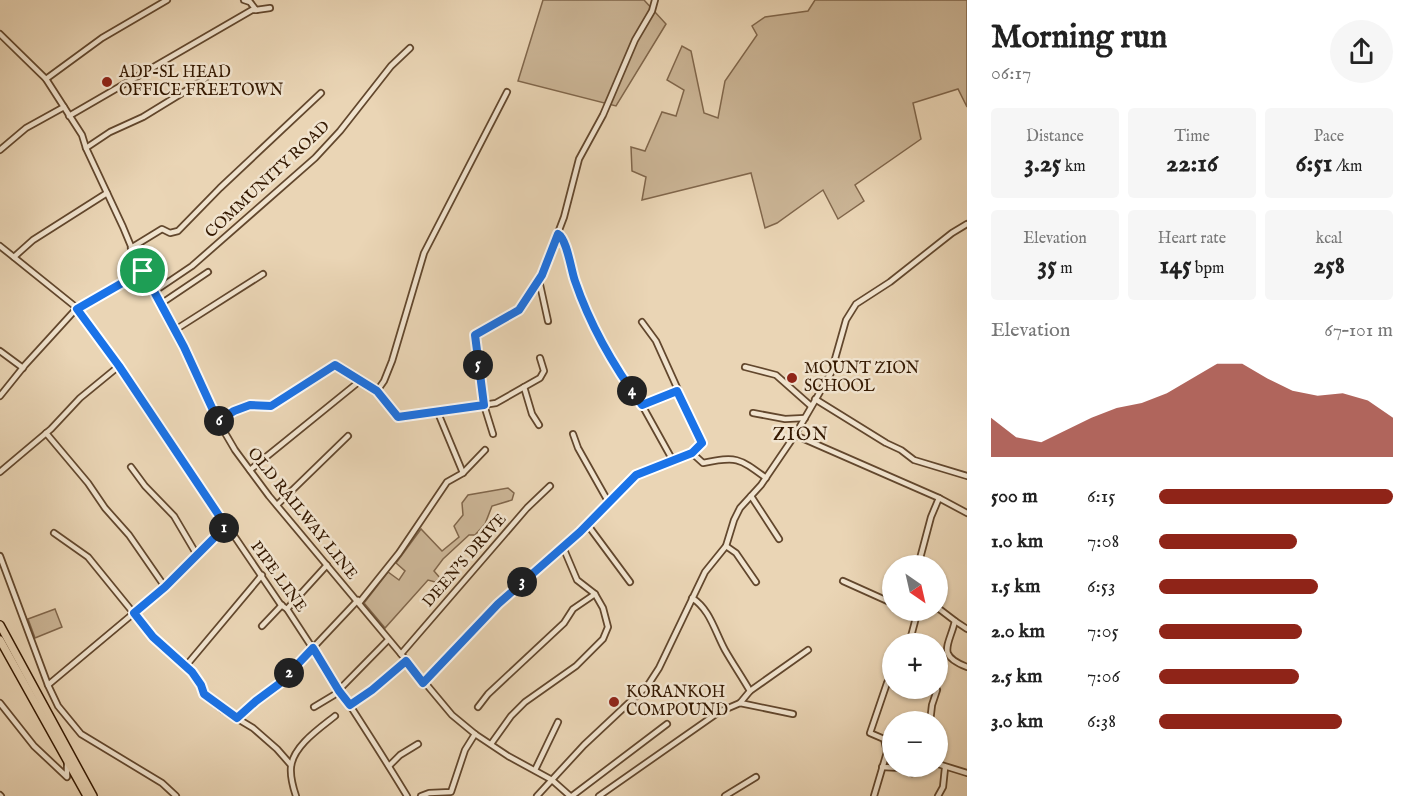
<!DOCTYPE html>
<meta charset="utf-8">
<style>
:root{--surface:#fff;--page:#f6f6f6;--text:#222;--muted:#767676;--accent:#8f2418}
body{margin:0;font-family:"IM FELL English",serif;background:var(--page);color:var(--text);height:100vh;display:flex;flex-direction:column;font-size:22px;white-space:nowrap}
*{box-sizing:border-box;margin:0}
p{font-size:20px;color:var(--muted)}
.icon{flex:none;width:33px;height:33px;fill:none;stroke:currentColor;stroke-width:2;stroke-linecap:round;stroke-linejoin:round}
.map{position:relative;flex:1;overflow:hidden}
.drawer{display:flex;flex-direction:column;background:var(--surface);width:450px}
.drawer>*{flex:none}
.needle{width:39px;rotate:146deg}
.controls{position:absolute;left:882px;top:555px;display:grid;gap:12px}
.controls a{display:grid;place-items:center;width:66px;height:66px;border-radius:50%;background:var(--surface);box-shadow:0 2px 4px #0004;font-size:30px}
.pin{position:absolute;display:grid;place-items:center;width:51px;height:51px;color:#fff;margin:-26px;border:3px solid #fff;border-radius:50%;box-shadow:0 2px 6px #0007}
.km{position:absolute;width:30px;height:30px;margin:-15px;border-radius:50%;background:#222;color:#fff;font-size:16px;line-height:30px;text-align:center}
.round{display:grid;place-items:center;flex:none;width:63px;height:63px;border-radius:32px;background:var(--page)}
.summary{display:flex;align-items:center;justify-content:space-between;height:102px;padding:0 24px}
h1{font-size:33px;font-weight:800;line-height:45px}
.metrics{display:grid;grid-template-columns:repeat(3,1fr);gap:9px;height:102px;padding:6px 24px}
.metrics div{display:grid;align-content:center;border-radius:6px;background:var(--page);text-align:center}
.metrics b{font-size:26px;font-weight:800}
.metrics small{font-size:16px;font-weight:400}
.metrics p{font-size:16px}
.chart{height:168px;padding:12px 24px}
.chart p{display:flex;justify-content:space-between}
.chart svg{width:100%;height:108px;margin-top:6px;fill:var(--accent);opacity:.7}
ul{padding:0 24px;list-style:none;font-size:20px}
li{display:grid;grid-template-columns:96px 72px 1fr;align-items:center;height:45px}
li i{height:15px;border-radius:8px;background:var(--accent)}
main{display:flex;flex:1;min-height:0}
.map>svg:first-child{display:block}
</style>
<main>
<div class="map">
<svg width="967" height="796" viewBox="0 0 967 796">
<rect width="100%" height="100%" fill="#ead5b5"/>
<filter id="stains"><feTurbulence type="fractalNoise" baseFrequency=".00333" numOctaves="4"/><feColorMatrix values="0 0 0 0 .2 0 0 0 0 .09 0 0 0 0 .02 0 0 0 .5 -.17"/></filter>
<radialGradient id="worn" r=".72"><stop offset=".6" stop-color="#630" stop-opacity="0"/><stop offset="1" stop-color="#630" stop-opacity=".3"/></radialGradient>
<!-- green -->
<g fill="#cbb596" stroke="#80664b" stroke-width="1.5">
<polygon points="543,0 644,0 666,24 616,106 518,81"/>
<polygon points="815,0 967,0 967,107 958,89 913,103 921,139 855,185 864,201 838,219 823,190 777,223 765,228 751,173 642,200 646,177 632,171 631,147 645,151 662,112 676,116 684,90 667,80 682,46 691,51 704,113 718,118 725,81 757,35 752,26 765,17 808,11"/>
<polygon points="508,488 514,493 512,500 492,506 485,524 475,535 469,535 443,559 434,571 440,578 435,582 428,580 385,628 364,603 388,572 399,580 405,571 396,563 421,529 442,551 459,537 454,526 463,515 462,503 468,495"/>
<polygon points="55,609 62,627 35,638 28,619"/>
</g>
<g fill="none" stroke-linecap="round" stroke-linejoin="round">
<!-- minor casing -->
<g stroke="#62472d" stroke-width="8">
<g id="minor">
<polyline points="244,0 250,2 256,10 270,8"/>
<polyline points="0,34 46,79 82,135 86,148 123,227 138,263 162,303 218,421 235,450 269,496 452,715 475,734 508,756 552,780 570,796"/>
<polyline points="46,79 102,38 167,0"/>
<polyline points="69,116 252,10 256,10"/>
<polyline points="86,148 110,132 143,117 205,79"/>
<polyline points="0,150 26,128 64,107"/>
<path d="M 558,234 C 567,239 571,270 575,281 C 591,325 614,366 642,405 L 677,391"/>
<path d="M 0,246 L 77,308 L 119,366 L 281,605 L 287,609 C 328,672 369,733 407,796"/>
<polyline points="131,248 162,229 170,233 178,231 220,188 321,93"/>
<polyline points="14,257 33,240 107,193"/>
<polyline points="539,280 548,321"/>
<polyline points="155,291 192,266 315,158 340,131 391,66 410,48"/>
<polyline points="162,303 208,272"/>
<polyline points="175,330 263,274"/>
<polyline points="0,351 23,368"/>
<polyline points="745,367 776,375 811,406"/>
<polyline points="524,387 532,414 539,425"/>
<polyline points="377,391 384,381 392,361 424,253 507,92"/>
<polyline points="0,396 25,365 77,308 143,271"/>
<polyline points="815,399 886,443 901,450 914,460 967,476"/>
<polyline points="642,405 672,459"/>
<polyline points="438,413 463,473"/>
<polyline points="753,413 785,419 805,418"/>
<polyline points="218,421 234,411 250,405 271,406 335,365 361,380"/>
<polyline points="46,433 88,483 105,508 129,535 165,587"/>
<polyline points="493,434 484,405 475,335 519,310 542,275 564,217 579,159 603,115 635,40 652,11 655,0"/>
<polyline points="573,434 578,448 609,503"/>
<polyline points="795,435 939,498 967,513"/>
<path d="M 692,453 L 703,463 C 737,456 739,458 766,478"/>
<polyline points="131,467 145,486 174,516 197,555"/>
<polyline points="250,470 361,380 377,391 395,414 401,418 496,403 540,378 544,371 540,358"/>
<polyline points="0,472 51,429 80,398 119,366"/>
<polyline points="751,496 779,539"/>
<polyline points="277,505 348,436"/>
<polyline points="587,524 630,582"/>
<polyline points="54,533 88,557 153,637 192,672 201,685 204,695 223,710 253,728 277,749 291,765"/>
<polyline points="726,546 736,553 756,582"/>
<polyline points="0,556 48,685 58,706 81,734 162,783 176,796"/>
<polyline points="918,566 931,517 939,498"/>
<polyline points="843,581 892,603"/>
<path d="M 692,598 C 710,609 715,632 725,650 C 733,664 742,677 750,691 L 740,703"/>
<polyline points="359,603 399,553 447,482 463,473 485,450"/>
<path d="M 938,608 L 955,621 C 949,646 936,655 967,667"/>
<polyline points="287,609 327,565"/>
<polyline points="955,621 967,629"/>
<polyline points="262,626 282,605"/>
<polyline points="909,644 918,610"/>
<polyline points="401,654 527,508 550,486"/>
<polyline points="185,667 262,575"/>
<polyline points="423,683 498,604 580,532 636,475 692,453 702,443 656,341 642,322"/>
<polyline points="48,685 165,587 226,526"/>
<polyline points="750,691 808,650"/>
<polyline points="0,703 34,746 67,777 67,763"/>
<polyline points="350,705 372,690 406,661"/>
<polyline points="314,707 334,695 388,640"/>
<polyline points="478,707 488,694 564,623 573,609 595,594"/>
<polyline points="237,718 256,701 279,684 358,600"/>
<polyline points="930,722 932,705 937,690"/>
<polyline points="491,744 511,716 525,702 576,666 603,639 608,627 603,608 595,594 577,580 563,547"/>
<polyline points="938,764 967,773"/>
<polyline points="389,766 400,755 418,744"/>
<polyline points="882,767 901,768 912,773 915,766"/>
<polyline points="535,770 558,722"/>
<polyline points="0,795 1,796"/>
<path d="M 296,796 C 293,787 290,777 291,767 C 293,746 320,728 335,716"/>
<polyline points="421,796 429,793 451,792 465,750 475,734"/>
<polyline points="537,796 584,745 648,685 659,668 705,572 726,546 734,520 740,508 761,485 795,435 831,373 846,320 856,304 890,282 952,233 967,224"/>
<polyline points="572,796 667,724"/>
<polyline points="599,796 719,712 740,703 793,714"/>
<polyline points="725,796 756,777"/>
<polyline points="874,796 887,752 884,739 870,733 887,683 892,674"/>
<polyline points="938,796 943,787 945,768"/>
</g>
</g>
<!-- highway casing -->
<g stroke="#341800" stroke-width="10">
<g id="highway">
<polyline points="0,625 93,796"/>
<polyline points="0,640 87,796"/>
</g>
</g>
<!-- minor -->
<use href="#minor" stroke="#f1e4cf" stroke-width="4.5"/>
<!-- highway -->
<use href="#highway" stroke="#ead5b5" stroke-width="7"/>
</g>
<g fill="none" stroke-linecap="round" stroke-linejoin="round">
<!-- route casing -->
<g stroke="#fff" stroke-width="12">
<path id="route" d="M 558,234 C 567,239 571,270 575,281 C 590,325 614,367 642,405 L 677,391 L 702,443 L 692,453 L 636,475 L 580,532 L 498,604 L 423,683 L 406,661 L 372,690 L 350,705 L 339,691 L 313,648 L 279,684 L 256,701 L 237,718 L 204,694 L 201,685 L 192,672 L 153,637 L 134,613 L 165,587 L 226,526 L 119,366 L 77,309 L 143,271 L 184,347 L 218,421 L 234,411 L 250,405 L 271,406 L 335,365 L 377,391 L 398,417 L 484,405 L 475,335 L 519,310 L 542,275 Z"/>
</g>
<!-- route -->
<use href="#route" stroke="#1a73e8" stroke-width="8"/>
</g>
<!-- markers -->
<g fill="#8f2418" stroke="#f1e4cf" stroke-width="2">
<circle cx="107" cy="82" r="6"/>
<circle cx="792" cy="378" r="6"/>
<circle cx="614" cy="702" r="6"/>
</g>
<g text-anchor="middle" dominant-baseline="central" stroke-width="5" stroke-linejoin="round" paint-order="stroke">
<!-- poi labels -->
<g font-size="16" fill="#341800" stroke="#f1e4cf" text-anchor="start">
<text x="119" y="73">ADP-SL HEAD<tspan x="119" dy="18">OFFICE FREETOWN</tspan></text>
<text x="804" y="369">MOUNT ZION<tspan x="804" dy="18">SCHOOL</tspan></text>
<text x="626" y="693">KORANKOH<tspan x="626" dy="18">COMPOUND</tspan></text>
</g>
<!-- street labels -->
<g font-size="16" fill="#341800" stroke="#f1e4cf">
<text transform="translate(268 180) rotate(-43)">COMMUNITY ROAD</text>
<text transform="translate(302 514) rotate(51)">OLD RAILWAY LINE</text>
<text transform="translate(465 561) rotate(-49)">DEEN'S DRIVE</text>
<text transform="translate(278 577) rotate(54)">PIPE LINE</text>
</g>
<!-- neighbourhood labels -->
<g font-size="18" letter-spacing="1.5" fill="#341800" stroke="#f1e4cf">
<text x="801" y="435">ZION</text>
</g>
</g>
<rect width="100%" height="100%" filter="url(#stains)"/>
<rect width="100%" height="100%" fill="url(#worn)"/>
</svg>
<div class="controls">
<a><svg class="needle" viewBox="-14 -14 28 28"><path d="M0-13l5 13h-10z" fill="#e53935"/><path d="M0 13l5-13h-10z" fill="#767676"/></svg></a>
<a>+</a>
<a>−</a>
</div>
<div class="pin" style="left:143px;top:271px;background:#1e9e55"><svg class="icon" aria-label="arrive" viewBox="0 0 24 24"><path d="M6 21V4h12l-3 4 3 4H6"/></svg></div>
<b class="km" style="left:224px;top:528px">1</b>
<b class="km" style="left:289px;top:673px">2</b>
<b class="km" style="left:522px;top:582px">3</b>
<b class="km" style="left:632px;top:391px">4</b>
<b class="km" style="left:478px;top:365px">5</b>
<b class="km" style="left:219px;top:421px">6</b>
</div>
<section class="drawer">
<div class="summary"><div><h1>Morning run</h1><p>06:17</p></div><a class="round"><svg class="icon" aria-label="share" viewBox="0 0 24 24"><path d="M12 15V3M7 8l5-5 5 5M5 13v7h14v-7"/></svg></a></div>
<div class="metrics">
<div><p>Distance</p><b>3.25<small> km</small></b></div>
<div><p>Time</p><b>22:16</b></div>
<div><p>Pace</p><b>6:51<small> /km</small></b></div>
</div>
<div class="metrics">
<div><p>Elevation</p><b>35<small> m</small></b></div>
<div><p>Heart rate</p><b>145<small> bpm</small></b></div>
<div><p>kcal</p><b>258</b></div>
</div>
<div class="chart"><p><span>Elevation</span>67–101 m</p>
<svg viewBox="0 0 160 44" preserveAspectRatio="none"><path d="M0 44V28L10 36L20 38L30 33L40 28L50 24L60 22L70 18L80 12L90 6L100 6L110 12L120 17L130 19L140 18L150 21L160 28V44z"/></svg>
</div>
<ul>
<li><b>500 m</b>6:15<i style="width:100%"></i></li>
<li><b>1.0 km</b>7:08<i style="width:59%"></i></li>
<li><b>1.5 km</b>6:53<i style="width:68%"></i></li>
<li><b>2.0 km</b>7:05<i style="width:61%"></i></li>
<li><b>2.5 km</b>7:06<i style="width:60%"></i></li>
<li><b>3.0 km</b>6:38<i style="width:78%"></i></li>
</ul>
</section>
</main>
